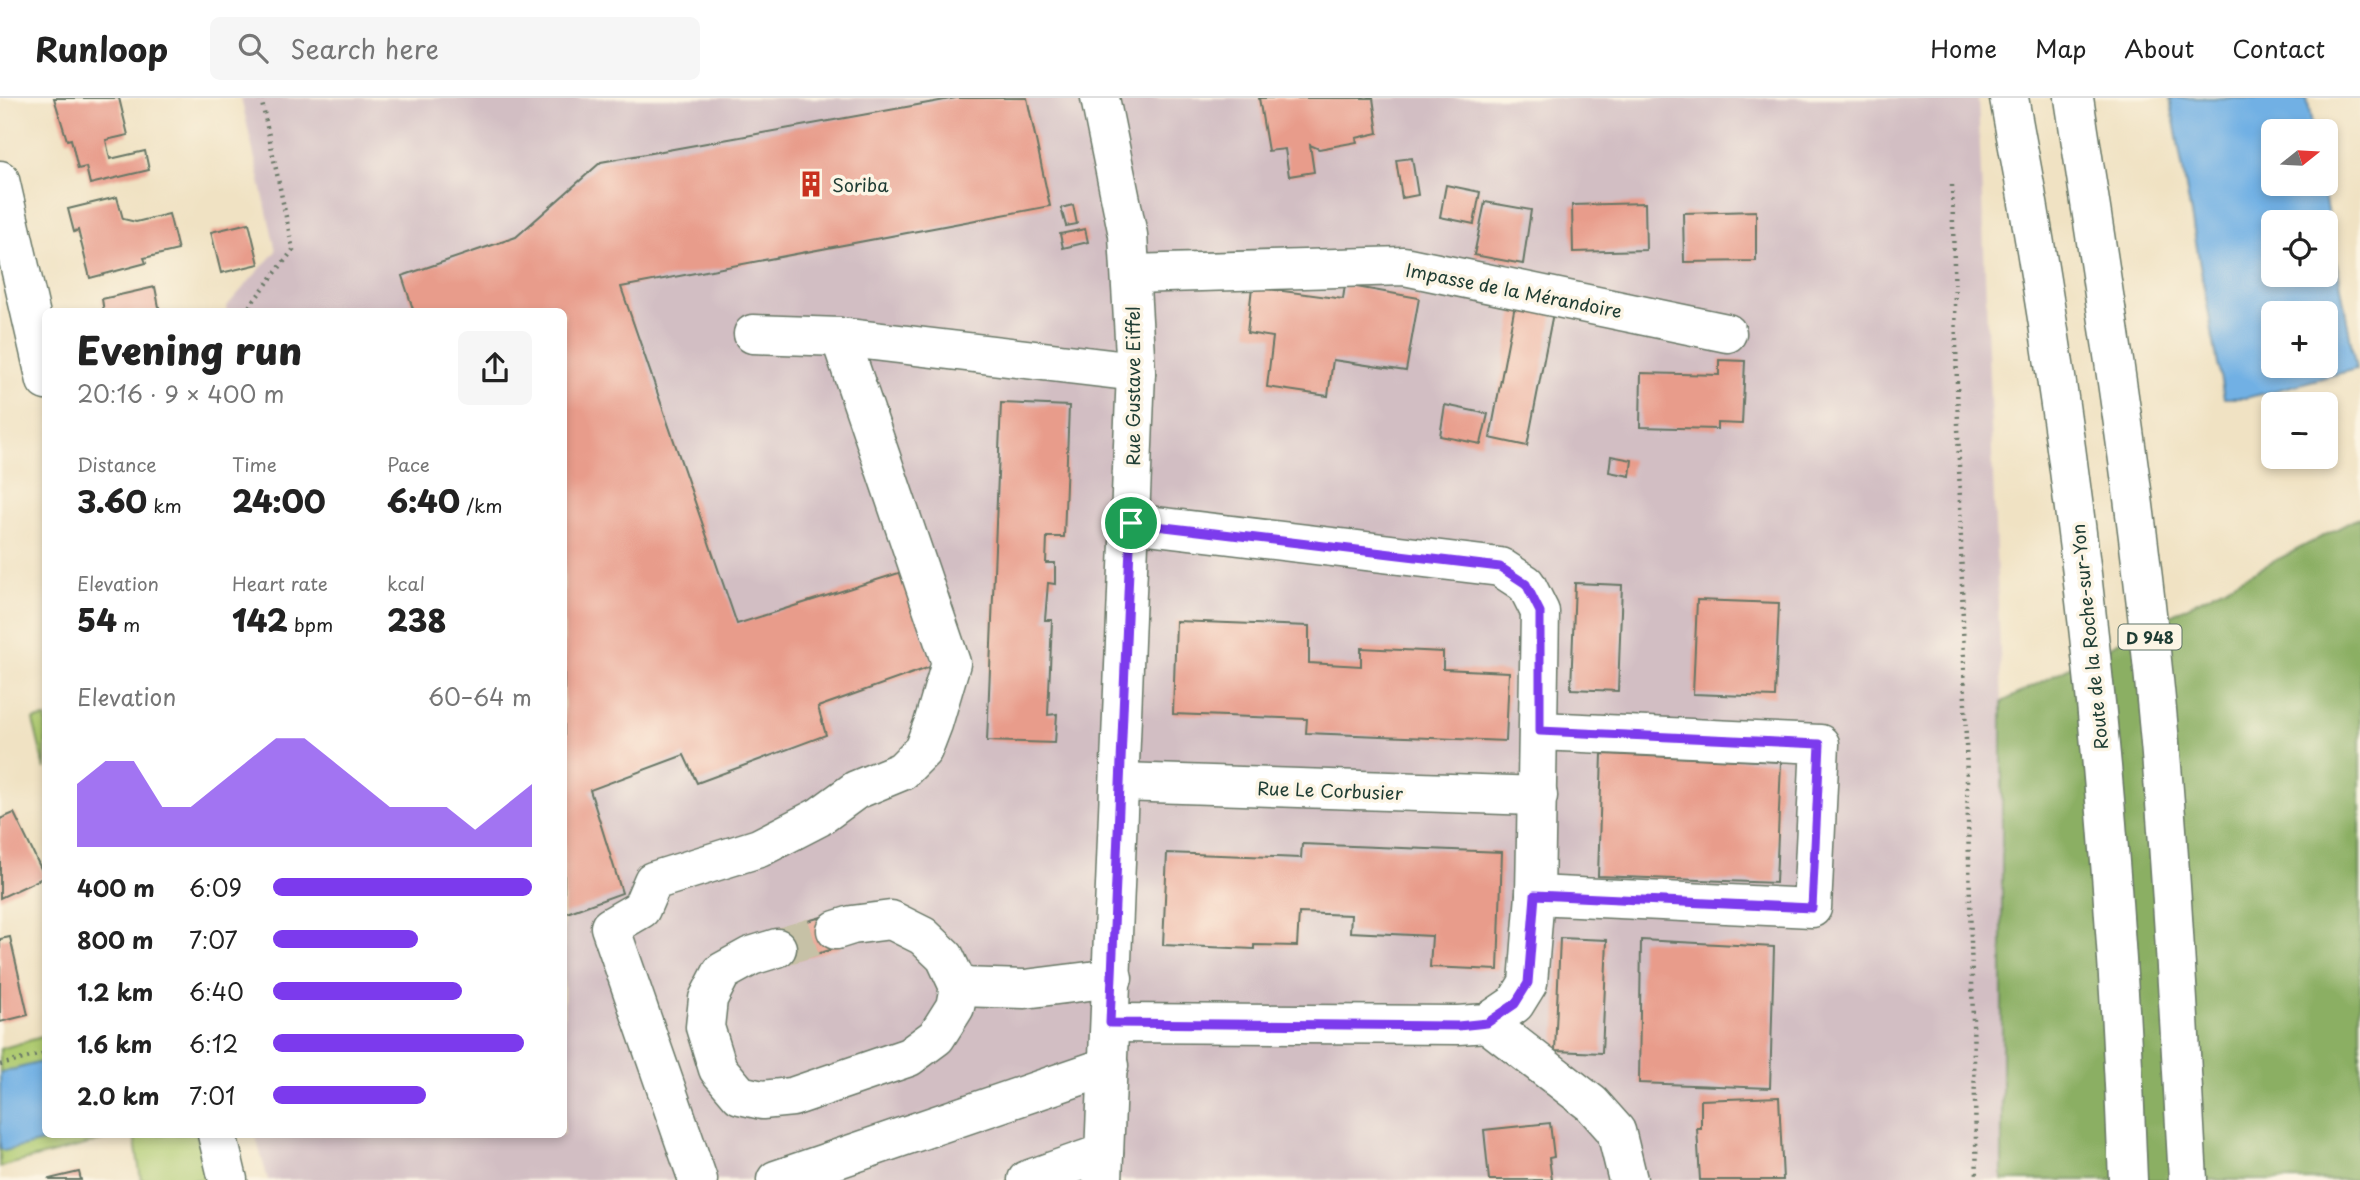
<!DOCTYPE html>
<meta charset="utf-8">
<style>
:root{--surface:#fff;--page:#f6f6f6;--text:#222;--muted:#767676;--line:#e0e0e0;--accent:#7c3aed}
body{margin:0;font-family:"Playpen Sans",sans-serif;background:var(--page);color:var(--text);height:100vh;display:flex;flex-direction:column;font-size:26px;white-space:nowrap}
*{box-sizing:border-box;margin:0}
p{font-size:23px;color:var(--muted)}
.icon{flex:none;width:38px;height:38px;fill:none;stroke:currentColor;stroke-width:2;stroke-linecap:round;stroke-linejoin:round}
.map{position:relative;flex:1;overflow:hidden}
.side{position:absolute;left:42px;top:210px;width:525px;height:830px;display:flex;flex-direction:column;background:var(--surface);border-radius:10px;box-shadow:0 4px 10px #0003}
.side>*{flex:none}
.needle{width:46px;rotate:72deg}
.controls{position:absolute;left:2261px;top:21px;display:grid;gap:14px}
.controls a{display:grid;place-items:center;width:77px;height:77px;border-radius:10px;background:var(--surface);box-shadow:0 4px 10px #0003;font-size:35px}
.pin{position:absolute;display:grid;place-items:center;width:60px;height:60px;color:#fff;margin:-30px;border:4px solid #fff;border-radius:50%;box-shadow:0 2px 7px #0007}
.round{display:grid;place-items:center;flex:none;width:74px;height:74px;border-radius:10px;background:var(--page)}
.headline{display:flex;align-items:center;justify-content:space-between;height:119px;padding:0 35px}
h1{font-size:38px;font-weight:800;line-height:52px}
.metrics{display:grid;grid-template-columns:repeat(3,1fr);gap:10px;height:119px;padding:7px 35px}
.metrics div{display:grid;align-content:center}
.metrics b{font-size:30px;font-weight:800}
.metrics small{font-size:19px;font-weight:400}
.metrics p{font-size:19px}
.chart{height:196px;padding:14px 35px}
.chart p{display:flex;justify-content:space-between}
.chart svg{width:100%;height:126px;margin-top:7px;fill:var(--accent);opacity:.7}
ul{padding:0 35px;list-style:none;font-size:23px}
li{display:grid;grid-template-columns:112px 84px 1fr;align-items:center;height:52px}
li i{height:18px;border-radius:9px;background:var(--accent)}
header{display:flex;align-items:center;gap:42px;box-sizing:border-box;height:98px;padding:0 35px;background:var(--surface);border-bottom:2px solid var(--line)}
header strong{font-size:33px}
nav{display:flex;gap:38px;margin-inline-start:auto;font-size:24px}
.search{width:490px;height:63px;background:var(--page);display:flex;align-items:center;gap:18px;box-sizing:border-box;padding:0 24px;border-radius:10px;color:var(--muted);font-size:26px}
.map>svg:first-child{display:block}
</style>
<header>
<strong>Runloop</strong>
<div class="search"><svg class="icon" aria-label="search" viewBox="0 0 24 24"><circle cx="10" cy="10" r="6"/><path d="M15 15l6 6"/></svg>Search here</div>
<nav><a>Home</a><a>Map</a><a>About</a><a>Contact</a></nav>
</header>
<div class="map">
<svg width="2360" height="1082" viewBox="0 0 2360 1082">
<rect width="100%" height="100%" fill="#fcf5e5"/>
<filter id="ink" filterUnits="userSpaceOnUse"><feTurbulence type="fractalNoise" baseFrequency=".0143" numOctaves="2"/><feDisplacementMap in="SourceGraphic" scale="14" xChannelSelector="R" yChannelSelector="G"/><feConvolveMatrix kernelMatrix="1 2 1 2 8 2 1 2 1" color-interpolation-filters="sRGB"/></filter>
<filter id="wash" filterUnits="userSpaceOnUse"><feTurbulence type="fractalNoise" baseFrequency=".00686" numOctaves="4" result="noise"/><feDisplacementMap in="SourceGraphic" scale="28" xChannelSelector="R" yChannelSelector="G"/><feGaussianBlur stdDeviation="1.57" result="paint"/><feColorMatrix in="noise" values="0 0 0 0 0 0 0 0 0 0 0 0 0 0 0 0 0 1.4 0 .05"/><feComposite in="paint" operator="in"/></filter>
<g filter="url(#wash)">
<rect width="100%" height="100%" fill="#f0e2c3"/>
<!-- industrial -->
<polygon fill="#d2bec3" points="241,0 1978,0 2002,604 2002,1082 268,1082 255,1036 564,1036 564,214 227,214 226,209 276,153"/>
<!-- green -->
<g fill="#afcb71" stroke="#678452" stroke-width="2">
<polygon points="45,620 46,620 45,671 33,622"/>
<polygon points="45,938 46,1036 127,1036 0,1069 0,951"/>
<polygon points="134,1036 197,1036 208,1082 141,1082"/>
</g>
<!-- forest -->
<polygon fill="#8baf63" stroke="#55764c" stroke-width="2" points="2360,419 2360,1082 2002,1082 2002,604"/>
<!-- water -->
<g fill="#71b0e4" stroke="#48768c" stroke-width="2" fill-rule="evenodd">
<path d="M 2170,0 L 2307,0 L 2313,33 L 2273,33 L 2273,86 L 2322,86 L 2356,271 L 2246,300 L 2224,300 ZM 2273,124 L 2326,124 L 2326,177 L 2273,177 ZM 2273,215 L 2326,215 L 2326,268 L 2273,268 Z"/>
<polygon points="45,963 46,1036 78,1036 4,1053 0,1050 0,975"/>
</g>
<g id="blocks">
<!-- building -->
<g fill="#e89c8b">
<polygon points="54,0 119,0 128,37 106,42 110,61 145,53 149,72 90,86 86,69 78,71 71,41 67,42"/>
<polygon points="956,0 1027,0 1050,108 621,189 737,526 902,474 933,568 818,609 826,637 697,685 684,657 590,692 622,795 564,816 564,214 414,214 402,178 516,139 601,64"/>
<polygon points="1259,0 1373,0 1378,35 1356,40 1357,44 1319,51 1310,47 1314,74 1289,78 1285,51 1268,53"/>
<polygon points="1412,60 1418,97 1402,100 1396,62"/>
<polygon points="1446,87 1480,94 1474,126 1440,119"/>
<polygon points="117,99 123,121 136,124 169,116 178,152 144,160 146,165 90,180 78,132 74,134 68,111"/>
<polygon points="1485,104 1531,112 1523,166 1474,157"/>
<polygon points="1645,105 1646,152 1573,154 1572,107"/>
<polygon points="1073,107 1077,126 1066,128 1061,110"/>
<polygon points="1756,113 1756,163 1684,164 1683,115"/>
<polygon points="249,125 259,166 221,175 211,134"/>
<polygon points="1085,131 1088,144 1063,150 1060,136"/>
<polygon points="1345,187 1419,200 1406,273 1333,262 1328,298 1267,289 1273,239 1247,235 1252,189 1343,201"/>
<polygon points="155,189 160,214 104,214 102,201"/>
<polygon points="1515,207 1553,215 1527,348 1490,340"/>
<polygon points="1719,262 1745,263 1742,326 1717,325 1717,331 1640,329 1641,275 1719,277"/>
<polygon points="1001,305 1069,308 1064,439 1047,439 1046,465 1055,465 1055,486 1048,485 1045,522 1052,522 1048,617 1057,616 1055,645 987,643"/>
<polygon points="1445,307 1488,316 1481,346 1440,338"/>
<polygon points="1611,358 1632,362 1630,378 1609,374"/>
<polygon points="1575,485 1622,487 1618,593 1571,591"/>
<polygon points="1697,502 1779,505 1775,599 1693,596"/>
<polygon points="1176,523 1309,528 1309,565 1361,568 1361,550 1443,554 1443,571 1509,574 1506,643 1306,635 1307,621 1173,616"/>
<polygon points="1602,656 1781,664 1776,785 1598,778"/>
<polygon points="14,715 45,779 0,800 0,721"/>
<polygon points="1302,746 1502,754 1498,872 1430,869 1432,838 1350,834 1351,817 1299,815 1297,848 1254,847 1254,851 1163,847 1167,755 1301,760"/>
<polygon points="832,816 841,849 781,866 772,833"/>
<polygon points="10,839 28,917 0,924 0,841"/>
<polygon points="1560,840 1607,842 1602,955 1555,953"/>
<polygon points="1641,842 1774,849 1770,990 1639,985"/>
<polygon points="1779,999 1783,1082 1700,1082 1697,1030 1701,1030 1701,1002"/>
<polygon points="1550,1025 1554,1059 1549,1060 1552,1082 1489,1082 1484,1032"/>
<polygon points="79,1074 81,1082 50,1082 49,1081"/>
</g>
</g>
</g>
<g filter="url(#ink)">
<use href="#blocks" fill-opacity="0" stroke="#687766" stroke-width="2"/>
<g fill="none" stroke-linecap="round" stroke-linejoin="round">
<!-- minor-tunnel -->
<polyline stroke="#c6c1a6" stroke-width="38" stroke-dasharray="38 19" stroke-linecap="butt" points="777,850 836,832"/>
<!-- minor casing -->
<g stroke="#687766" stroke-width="41">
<g id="minor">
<polyline points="1100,0 1128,137 1136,274 1103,1082"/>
<polyline points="0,82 46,283"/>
<polyline points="1131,176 1404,168 1727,235"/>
<polyline points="753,236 840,239 1136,274"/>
<polyline points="1121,684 1538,698"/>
<polyline points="1535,797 1812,810 1820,646 1540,633"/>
<polyline points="777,850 751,858 722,874 708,901 705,929 718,971 740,997 762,1002 792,999 909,959 936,939 955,909 959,889 945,859 923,838 891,822 852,827 836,832"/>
<polyline points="959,889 1025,891 1113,880"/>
<polyline points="1110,925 1458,927 1487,925 1515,906 1528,885 1535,797 1540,514 1526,486 1500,469 1131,425"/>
<polyline points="1487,925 1592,1006 1616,1033 1628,1082"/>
<polyline points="217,1036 228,1082"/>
<polyline points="698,1082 610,829 641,811 653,783 759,750 819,719 856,692 902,673 923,652 933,626 951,565 840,239"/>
<polyline points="776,1082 1109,968"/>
<polyline points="1027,1082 1104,1055"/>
</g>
</g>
<!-- highway casing -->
<g stroke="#687766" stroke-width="41">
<g id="highway">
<path d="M 2009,0 C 2077,357 2115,719 2128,1082"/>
<path d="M 2074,0 C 2102,184 2132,368 2151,553 C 2170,728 2178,906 2188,1082"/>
</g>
</g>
<!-- path -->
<g stroke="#687766" stroke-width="4.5" stroke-dasharray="2 5" stroke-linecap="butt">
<polyline points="1952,87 1977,1082"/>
<polyline points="245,214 293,152 261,0"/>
<polyline points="0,967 46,955"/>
</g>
<!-- minor -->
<use href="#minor" stroke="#fff" stroke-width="38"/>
<!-- highway -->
<use href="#highway" stroke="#fff" stroke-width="38"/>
</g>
</g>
<g fill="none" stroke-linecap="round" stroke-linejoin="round" filter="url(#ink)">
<!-- route casing -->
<g stroke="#fff" stroke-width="14">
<polygon id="route" points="1131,425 1500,469 1526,486 1540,514 1540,633 1820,646 1812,810 1535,797 1528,885 1515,906 1487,925 1458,928 1110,925"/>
</g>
<!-- route -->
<use href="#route" stroke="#7c3aed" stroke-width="9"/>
</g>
<!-- icons -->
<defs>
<g id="building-bare" transform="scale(2.1)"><path d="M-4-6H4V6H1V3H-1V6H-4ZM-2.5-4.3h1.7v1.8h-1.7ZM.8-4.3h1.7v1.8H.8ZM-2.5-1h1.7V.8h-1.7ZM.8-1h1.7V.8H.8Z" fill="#c8321e" stroke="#fcf5e5" stroke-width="2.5" paint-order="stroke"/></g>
</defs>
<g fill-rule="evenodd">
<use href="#building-bare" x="811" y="86"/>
</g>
<g text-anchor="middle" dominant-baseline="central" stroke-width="7" stroke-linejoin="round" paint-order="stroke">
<!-- shield labels -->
<rect fill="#fcf5e5" stroke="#617469" stroke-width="2" x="2118.5" y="526.5" width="63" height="25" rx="5"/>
<g font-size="16" font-weight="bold" fill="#1f3d34">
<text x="2150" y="539">D 948</text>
</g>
<!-- poi labels -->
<g font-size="18" fill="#1f3d34" stroke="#fcf5e5" text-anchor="start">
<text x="832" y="86">Soriba</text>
</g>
<!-- street labels -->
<g font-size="18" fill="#1f3d34" stroke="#fcf5e5">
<text transform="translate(1514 192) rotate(11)">Impasse de la Mérandoire</text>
<text transform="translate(1132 288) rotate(-90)">Rue Gustave Eiffel</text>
<text transform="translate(2089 539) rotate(-96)">Route de la Roche-sur-Yon</text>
<text transform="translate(1330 692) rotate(2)">Rue Le Corbusier</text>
</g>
</g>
</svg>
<div class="controls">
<a><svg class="needle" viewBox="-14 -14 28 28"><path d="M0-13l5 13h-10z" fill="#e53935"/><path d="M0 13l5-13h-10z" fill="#767676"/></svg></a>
<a><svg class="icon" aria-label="locate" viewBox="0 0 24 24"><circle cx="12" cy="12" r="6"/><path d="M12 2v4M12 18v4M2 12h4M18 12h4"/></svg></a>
<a>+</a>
<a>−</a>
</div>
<div class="pin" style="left:1131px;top:425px;background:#1e9e55"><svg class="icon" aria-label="arrive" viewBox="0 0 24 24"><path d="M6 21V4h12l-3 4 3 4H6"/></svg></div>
<section class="side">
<div class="headline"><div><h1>Evening run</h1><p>20:16 · 9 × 400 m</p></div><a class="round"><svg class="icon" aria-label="share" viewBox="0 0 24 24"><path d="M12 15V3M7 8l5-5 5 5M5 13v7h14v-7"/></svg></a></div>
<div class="metrics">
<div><p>Distance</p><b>3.60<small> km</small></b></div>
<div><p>Time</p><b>24:00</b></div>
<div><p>Pace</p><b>6:40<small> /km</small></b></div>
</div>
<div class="metrics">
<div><p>Elevation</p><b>54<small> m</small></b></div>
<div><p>Heart rate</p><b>142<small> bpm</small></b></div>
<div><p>kcal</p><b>238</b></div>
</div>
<div class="chart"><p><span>Elevation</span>60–64 m</p>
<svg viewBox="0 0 160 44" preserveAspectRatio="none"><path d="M0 44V22L10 14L20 14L30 30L40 30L50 22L60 14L70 6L80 6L90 14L100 22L110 30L120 30L130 30L140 38L150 30L160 22V44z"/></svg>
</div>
<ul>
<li><b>400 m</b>6:09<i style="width:100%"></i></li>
<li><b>800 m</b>7:07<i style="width:56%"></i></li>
<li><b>1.2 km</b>6:40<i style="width:73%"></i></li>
<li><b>1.6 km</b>6:12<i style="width:97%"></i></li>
<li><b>2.0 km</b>7:01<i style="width:59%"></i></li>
</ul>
</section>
</div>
